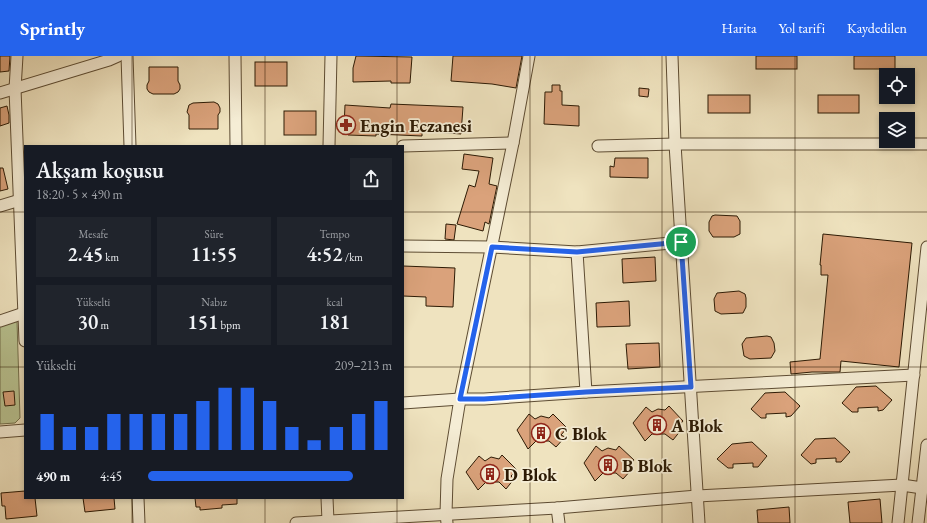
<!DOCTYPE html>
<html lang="tr">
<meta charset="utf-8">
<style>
:root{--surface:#171b24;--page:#20242c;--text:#f1f3f6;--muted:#9ea1a6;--accent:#2563eb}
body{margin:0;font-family:"EB Garamond",serif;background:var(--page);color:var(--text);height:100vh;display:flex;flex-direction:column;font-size:15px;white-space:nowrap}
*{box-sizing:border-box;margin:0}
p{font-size:13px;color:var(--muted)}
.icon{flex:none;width:22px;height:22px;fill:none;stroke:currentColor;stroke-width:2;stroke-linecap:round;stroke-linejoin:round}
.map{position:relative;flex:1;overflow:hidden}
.drawer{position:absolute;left:24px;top:89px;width:380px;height:354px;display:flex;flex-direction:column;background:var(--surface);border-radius:0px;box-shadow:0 2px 6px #0003}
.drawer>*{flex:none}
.buttons{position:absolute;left:879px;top:12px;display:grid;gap:8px}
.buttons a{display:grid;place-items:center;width:36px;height:36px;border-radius:0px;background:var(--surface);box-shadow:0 2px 6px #0003;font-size:20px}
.pin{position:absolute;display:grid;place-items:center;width:34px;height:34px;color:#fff;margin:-17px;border:2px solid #fff;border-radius:50%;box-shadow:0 1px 4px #0007}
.round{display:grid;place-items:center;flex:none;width:42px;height:42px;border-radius:0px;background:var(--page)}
.head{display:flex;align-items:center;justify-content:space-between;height:68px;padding:0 12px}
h1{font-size:22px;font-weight:600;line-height:30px}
.metrics{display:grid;grid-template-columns:repeat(3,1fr);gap:6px;height:68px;padding:4px 12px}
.metrics div{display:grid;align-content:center;border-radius:0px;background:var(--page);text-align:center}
.metrics b{font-size:20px;font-weight:600}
.metrics small{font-size:11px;font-weight:400}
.metrics p{font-size:11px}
.chart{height:112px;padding:8px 12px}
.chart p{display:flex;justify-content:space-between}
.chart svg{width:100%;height:72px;margin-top:4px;stroke:var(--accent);stroke-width:6}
ul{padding:0 12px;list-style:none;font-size:13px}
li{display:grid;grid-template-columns:64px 48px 1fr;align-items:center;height:30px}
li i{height:10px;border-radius:5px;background:var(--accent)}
header{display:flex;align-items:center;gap:24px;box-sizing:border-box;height:56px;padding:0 20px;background:var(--accent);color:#fff}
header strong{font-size:19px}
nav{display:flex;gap:22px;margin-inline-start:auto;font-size:14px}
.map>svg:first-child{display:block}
</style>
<header>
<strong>Sprintly</strong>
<nav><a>Harita</a><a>Yol tarifi</a><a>Kaydedilen</a></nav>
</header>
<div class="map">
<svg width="927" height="467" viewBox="0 0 927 467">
<rect width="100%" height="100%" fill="#efe3bf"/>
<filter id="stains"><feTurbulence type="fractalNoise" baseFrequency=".005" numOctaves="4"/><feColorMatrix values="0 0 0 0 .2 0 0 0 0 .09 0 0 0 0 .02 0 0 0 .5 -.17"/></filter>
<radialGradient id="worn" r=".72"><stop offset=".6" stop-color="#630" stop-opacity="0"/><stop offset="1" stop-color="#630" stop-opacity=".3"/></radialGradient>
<!-- green -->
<polygon fill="#b9c492" stroke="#726f4b" points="17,265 20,362 15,367 0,368 0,270"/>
<!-- building -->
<g fill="#daa27b" stroke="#2c1a04">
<polygon points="0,0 10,0 9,15 0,16"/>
<polygon points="356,0 412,1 410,27 391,27 391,25 353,26 353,12"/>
<polygon points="453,0 522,0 516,32 492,28 451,25"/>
<rect x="756" y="0" width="41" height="13"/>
<rect x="854" y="0" width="41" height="13"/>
<rect x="255" y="6" width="32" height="24"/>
<polygon points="149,11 178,11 178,25 180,29 180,33 178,36 174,38 153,38 149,36 147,33 147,29 149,25"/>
<polygon points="552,29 560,29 560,35 562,35 562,49 579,50 579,70 544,68 545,36 552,36"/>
<polygon points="639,32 649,33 648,41 639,40"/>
<rect x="708" y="39" width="42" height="18"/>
<rect x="818" y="39" width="41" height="18"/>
<polygon points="214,46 218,48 220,52 220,56 218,59 218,73 189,73 189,59 187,56 189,49 193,47"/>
<polygon points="391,48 463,51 461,78 422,75 422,80 376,78 376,80 348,79 348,71 344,71 345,49 390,52"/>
<polygon points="7,50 9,59 9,67 0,70 0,52"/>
<rect x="284" y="55" width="32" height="24"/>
<polygon points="464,98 493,102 489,128 497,130 489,168 485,166 483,175 457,168 469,129 475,131 479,115 462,113"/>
<polygon points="615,102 648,102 648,122 610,121 610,110 614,111"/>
<polygon points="0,112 3,112 8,133 0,135"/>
<polygon points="715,159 737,160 740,165 740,178 734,181 713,181 709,175 709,166 712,160"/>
<polygon points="446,168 456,169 454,184 445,183"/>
<polygon points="823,178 912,187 899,311 841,305 840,316 812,316 791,318 790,306 820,303 828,219 821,219 821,209 820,209"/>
<polygon points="655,201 656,225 623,227 622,203"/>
<polygon points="403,210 455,212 453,251 426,250 426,241 403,240"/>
<polygon points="739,235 745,238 746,242 746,251 743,257 721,258 715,255 714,243 717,237"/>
<polygon points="629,245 630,270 597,271 596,247"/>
<polygon points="767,280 771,281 774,287 775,295 771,302 750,303 744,300 742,288 746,282"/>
<polygon points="659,287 660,311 628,313 626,288"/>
<polygon points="876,330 892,344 883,354 878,355 878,351 858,352 858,356 852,356 842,347 856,331"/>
<polygon points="14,335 15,349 5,350 3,336"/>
<polygon points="785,336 800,350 791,360 786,361 786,357 766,358 766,362 761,362 751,353 765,337"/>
<polygon points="669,350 683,365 677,372 681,374 673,384 665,378 652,378 645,385 633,367 646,351 652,356 658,353 665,354"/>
<polygon points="529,358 535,363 541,360 549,362 553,358 567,372 561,379 565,381 556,391 549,385 536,385 528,393 517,374"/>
<polygon points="835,382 850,396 841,406 836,406 836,402 816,403 816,407 811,408 801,399 815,383"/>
<polygon points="752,386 767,400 758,411 753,411 753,407 733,408 733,412 728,412 717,403 732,388"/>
<polygon points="596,390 602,395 608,392 616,394 619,390 634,404 628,411 632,413 623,423 616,417 603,417 595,425 584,407"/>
<polygon points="502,399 517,414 511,420 514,423 506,433 499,426 486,426 478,434 466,416 479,400 485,405 491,401 499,403"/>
<polygon points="25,435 25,442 35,442 37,460 6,463 5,450 2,450 1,437"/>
<polygon points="83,442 114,442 115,453 85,456"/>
<polygon points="195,442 237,442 237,448 222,449 222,452 200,454 200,451 196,451"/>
<polygon points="880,443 882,467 850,467 848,446"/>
<polygon points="789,451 790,467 758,467 757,454"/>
</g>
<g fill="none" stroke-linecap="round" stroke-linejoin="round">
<!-- street casing -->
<g stroke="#5d4c33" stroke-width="13">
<g id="street">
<polyline points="17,0 15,33 25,285"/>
<polyline points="127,0 130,90"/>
<polyline points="235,0 236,90"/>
<polyline points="672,0 675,88 699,467"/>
<polyline points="0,37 109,4 118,0"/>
<polyline points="329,90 331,0"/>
<polyline points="403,90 513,87"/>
<polyline points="598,90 675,88 927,88"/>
<polyline points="0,150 20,144"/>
<polyline points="403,190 491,191 577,196 681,186"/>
<polyline points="577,196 586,336"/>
<polyline points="0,265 24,257"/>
<polyline points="403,347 460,343 484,343 586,336 914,319"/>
<polyline points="0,376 25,374"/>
<polyline points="138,442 139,467"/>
<polyline points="327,442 328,465"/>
<polyline points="557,452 559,467"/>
<polyline points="296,467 557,452 697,440 902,429 922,432"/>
<polyline points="447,467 446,458 447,423 460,343 513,87 529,0"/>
<polyline points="898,467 927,191"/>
<polyline points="918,467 927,389"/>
</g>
</g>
<!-- street -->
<use href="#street" stroke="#f5edd5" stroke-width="11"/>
</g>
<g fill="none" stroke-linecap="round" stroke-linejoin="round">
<!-- route casing -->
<g stroke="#fff" stroke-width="8">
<polygon id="route" points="681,186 691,331 586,336 484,343 460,343 492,191 577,196"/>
</g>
<!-- route -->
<use href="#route" stroke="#2563eb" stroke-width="5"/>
</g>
<!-- grid -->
<path fill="none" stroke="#2c1a04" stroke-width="1" stroke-opacity="0.55" d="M 132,0 L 132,90M 265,0 L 265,90M 397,0 L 397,90M 530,0 L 530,467M 662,0 L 662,467M 795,0 L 795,467M 0,156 L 25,156M 403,156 L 927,156M 0,311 L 25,311M 403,311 L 927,311M 132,442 L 132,467M 265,442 L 265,467M 397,442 L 397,467"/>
<!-- icons -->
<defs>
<g id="pharmacy-ring" transform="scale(1)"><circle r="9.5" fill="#f5edd5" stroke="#8f2418" stroke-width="1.5"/><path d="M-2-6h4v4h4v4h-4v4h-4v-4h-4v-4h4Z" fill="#8f2418"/></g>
<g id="building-ring" transform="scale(1)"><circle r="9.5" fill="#f5edd5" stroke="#8f2418" stroke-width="1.5"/><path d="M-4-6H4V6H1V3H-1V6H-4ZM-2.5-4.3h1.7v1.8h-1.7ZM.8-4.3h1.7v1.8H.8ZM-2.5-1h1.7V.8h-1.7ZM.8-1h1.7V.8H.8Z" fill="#8f2418"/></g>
</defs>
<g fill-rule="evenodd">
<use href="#pharmacy-ring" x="346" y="69"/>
<use href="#building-ring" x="657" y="369"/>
<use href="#building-ring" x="541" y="377"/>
<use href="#building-ring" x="608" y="409"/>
<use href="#building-ring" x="490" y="418"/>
</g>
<g text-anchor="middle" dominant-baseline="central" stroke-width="3.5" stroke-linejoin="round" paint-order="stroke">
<!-- poi labels -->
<g font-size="18" font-weight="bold" fill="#2c1a04" stroke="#f5edd5" text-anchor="start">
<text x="360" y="69">Engin Eczanesi</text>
<text x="671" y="369">A Blok</text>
<text x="555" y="377">C Blok</text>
<text x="622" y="409">B Blok</text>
<text x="504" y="418">D Blok</text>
</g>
</g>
<rect width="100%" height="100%" filter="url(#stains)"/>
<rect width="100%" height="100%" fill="url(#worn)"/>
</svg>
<div class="buttons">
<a><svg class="icon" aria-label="locate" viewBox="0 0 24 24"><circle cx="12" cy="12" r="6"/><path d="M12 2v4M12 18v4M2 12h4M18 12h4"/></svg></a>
<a><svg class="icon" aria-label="layers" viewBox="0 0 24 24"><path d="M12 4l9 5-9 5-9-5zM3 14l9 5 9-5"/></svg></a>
</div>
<div class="pin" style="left:681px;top:186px;background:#1e9e55"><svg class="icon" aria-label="arrive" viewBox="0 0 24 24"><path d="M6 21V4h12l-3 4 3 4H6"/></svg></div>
<section class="drawer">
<div class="head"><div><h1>Akşam koşusu</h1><p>18:20 · 5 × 490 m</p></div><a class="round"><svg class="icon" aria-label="share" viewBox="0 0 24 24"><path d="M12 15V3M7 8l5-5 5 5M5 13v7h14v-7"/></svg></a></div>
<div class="metrics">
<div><p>Mesafe</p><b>2.45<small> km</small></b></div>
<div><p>Süre</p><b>11:55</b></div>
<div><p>Tempo</p><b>4:52<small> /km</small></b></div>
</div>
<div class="metrics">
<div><p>Yükselti</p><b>30<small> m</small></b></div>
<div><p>Nabız</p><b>151<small> bpm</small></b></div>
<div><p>kcal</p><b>181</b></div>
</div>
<div class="chart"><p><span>Yükselti</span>209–213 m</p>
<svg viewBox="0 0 160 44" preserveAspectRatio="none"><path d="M5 44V22M15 44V30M25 44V30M35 44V22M45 44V22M55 44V22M65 44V22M75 44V14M85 44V6M95 44V6M105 44V14M115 44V30M125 44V38M135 44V30M145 44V22M155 44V14"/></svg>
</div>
<ul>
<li><b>490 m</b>4:45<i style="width:84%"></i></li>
</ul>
</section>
</div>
